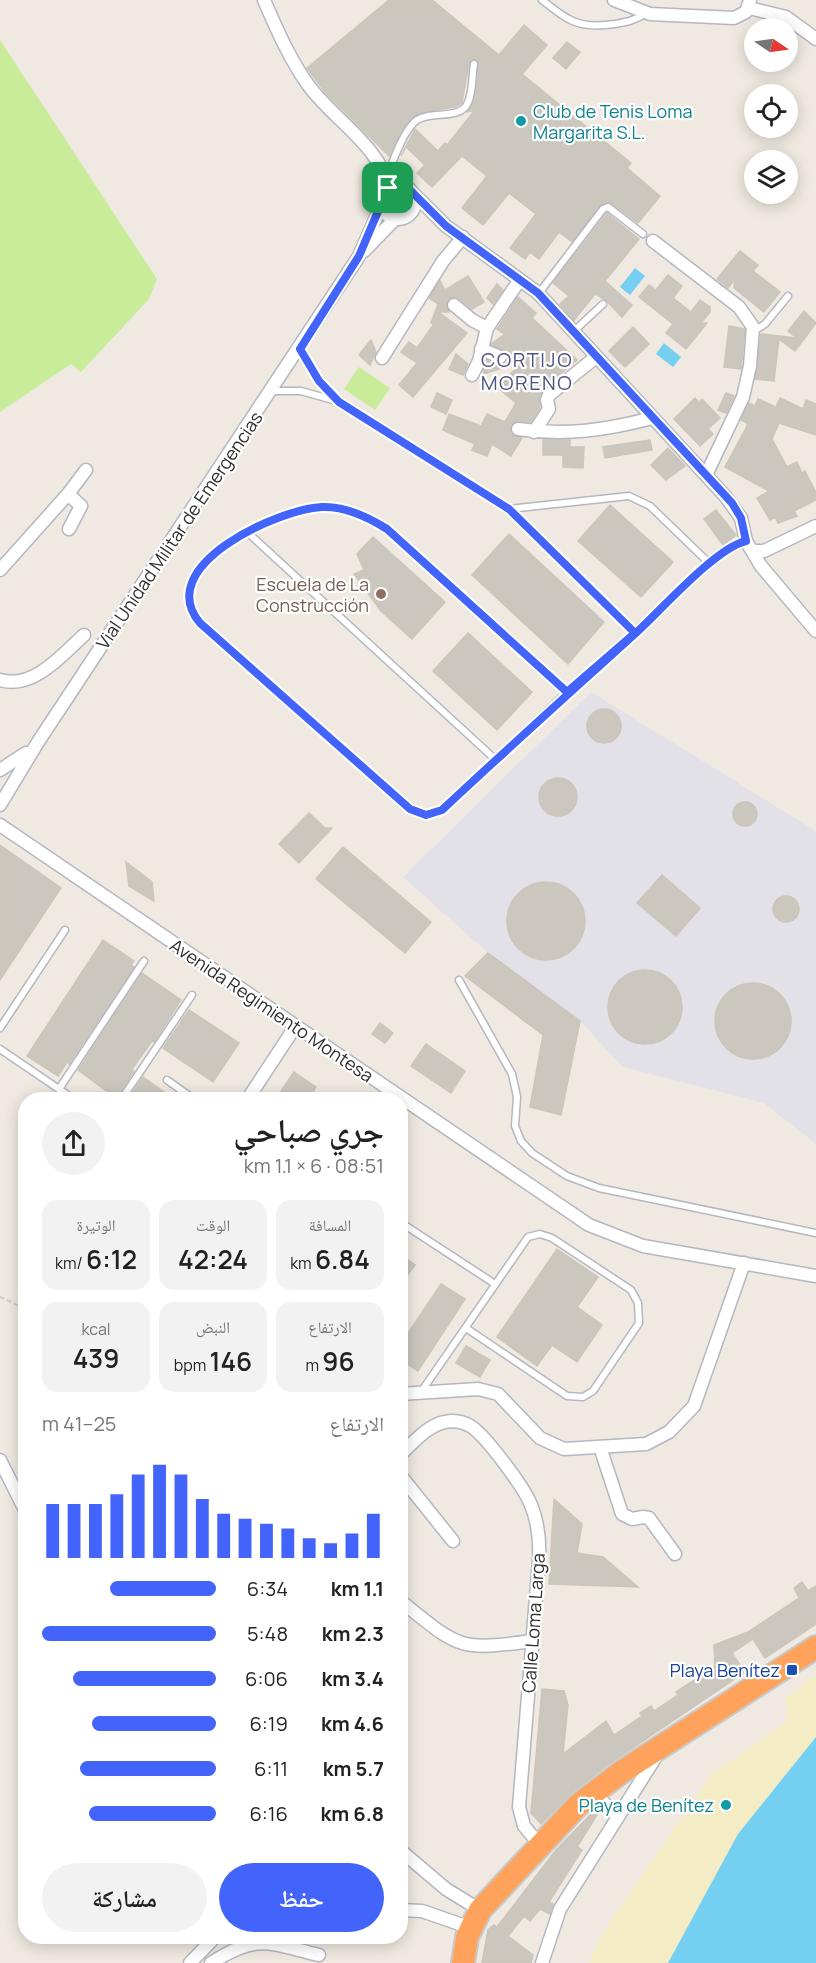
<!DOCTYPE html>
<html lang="ar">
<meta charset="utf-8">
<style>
:root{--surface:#fff;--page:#f2f2f2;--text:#222;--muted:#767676;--accent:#4264fb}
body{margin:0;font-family:Manrope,"Noto Naskh Arabic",sans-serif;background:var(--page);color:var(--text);direction:rtl;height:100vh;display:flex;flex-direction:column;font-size:22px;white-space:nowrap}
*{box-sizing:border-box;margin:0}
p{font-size:20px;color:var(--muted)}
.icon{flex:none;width:33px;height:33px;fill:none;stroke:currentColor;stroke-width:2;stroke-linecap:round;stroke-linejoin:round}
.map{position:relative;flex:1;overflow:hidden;direction:ltr}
.details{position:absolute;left:18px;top:1092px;width:390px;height:852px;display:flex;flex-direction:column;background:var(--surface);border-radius:24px;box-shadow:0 3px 15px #0003;direction:rtl}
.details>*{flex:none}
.needle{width:39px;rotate:103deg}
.fabs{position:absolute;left:744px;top:18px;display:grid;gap:12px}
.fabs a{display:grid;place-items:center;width:54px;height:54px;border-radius:50%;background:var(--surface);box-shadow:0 3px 15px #0003;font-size:30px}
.pin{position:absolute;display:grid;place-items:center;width:51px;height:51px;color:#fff;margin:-26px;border-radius:12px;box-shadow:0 3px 9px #0006}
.round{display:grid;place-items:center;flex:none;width:63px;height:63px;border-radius:32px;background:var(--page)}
.headline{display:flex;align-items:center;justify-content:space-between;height:102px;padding:0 24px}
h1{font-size:33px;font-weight:600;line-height:45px}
.figures{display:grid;grid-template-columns:repeat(3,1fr);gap:9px;height:102px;padding:6px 24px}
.figures div{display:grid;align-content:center;border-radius:15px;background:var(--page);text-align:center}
.figures b{font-size:26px;font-weight:600}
.figures small{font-size:16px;font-weight:400}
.figures p{font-size:16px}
.chart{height:168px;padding:12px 24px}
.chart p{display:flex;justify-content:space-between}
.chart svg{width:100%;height:108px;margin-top:6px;stroke:var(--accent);stroke-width:6}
.action{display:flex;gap:12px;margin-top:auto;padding:12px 24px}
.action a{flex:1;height:69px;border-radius:36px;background:var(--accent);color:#fff;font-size:24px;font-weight:600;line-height:69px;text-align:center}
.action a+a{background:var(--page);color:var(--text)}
ul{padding:0 24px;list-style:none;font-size:20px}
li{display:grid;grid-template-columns:96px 72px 1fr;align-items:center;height:45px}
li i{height:15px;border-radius:8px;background:var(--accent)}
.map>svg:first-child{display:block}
</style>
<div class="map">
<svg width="816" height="1963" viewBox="0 0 816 1963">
<rect width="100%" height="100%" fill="#efe9e1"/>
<!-- industrial -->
<polygon fill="#e3e1e8" points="591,692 816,831 816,1144 764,1103 623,1067 580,1021 488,953 403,877"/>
<!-- sand -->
<polygon fill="#f3ecc5" points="816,1675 816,1737 738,1834 668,1963 589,1963 598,1941 612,1919 711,1775 784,1724 788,1715 785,1698"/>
<!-- pitch -->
<g fill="#c9ec9a">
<polygon points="0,40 157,279 149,299 81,372 71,364 0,412"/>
<polygon points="359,367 390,388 375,410 344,389"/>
</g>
<!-- water -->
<g fill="#75cff0">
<polygon points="635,268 645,276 630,295 620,287"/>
<polygon points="664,343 681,357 673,367 656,354"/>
<polygon points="816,1737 816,1963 668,1963 738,1834"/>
</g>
<!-- building -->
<g fill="#cbc7bf" stroke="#cbc5ba" stroke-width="1.5">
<polygon points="389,0 432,0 499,55 524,25 547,45 522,74 631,163 627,168 660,196 638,223 611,203 601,204 572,242 559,232 539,259 530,252 525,259 510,248 536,214 509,193 483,225 462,208 487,176 462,156 432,187 417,173 425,165 406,147 401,156 415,129 438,151 445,143 447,145 475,110 467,112 476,92 478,60 473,59 469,63 462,103 455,107 428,111 414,116 403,128 389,156 325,92 307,68"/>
<polygon points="567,42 580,52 566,69 553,58"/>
<polygon points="607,213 639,239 605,281 632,305 622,317 606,300 595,294 574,320 560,304 569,296 553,283"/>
<polygon points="740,251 758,265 753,271 780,292 764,312 734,288 735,279 728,288 717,279"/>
<polygon points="668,275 682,286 673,298 691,312 700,300 710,307 710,312 701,323 707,323 686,349 666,333 673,324 639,297 649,285 656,290"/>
<polygon points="468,276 484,302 472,309 459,298 452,297 446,303 449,312 438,312 467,333 413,397 399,385 417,363 401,352 409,342 417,348 434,324 431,323 438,304 429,298 440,281 445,290"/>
<polygon points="497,284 503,290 493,304 487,298"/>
<polygon points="518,297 536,313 532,318 577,360 543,389 539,398 540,407 531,422 518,421 511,425 513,435 522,438 511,456 492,444 487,456 472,450 475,444 443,430 449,414 481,426 487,414 505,422 516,403 497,387 525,360 484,374 483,371 488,361 500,365 507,361 506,352 491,344 505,334 497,329"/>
<polygon points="804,311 816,323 795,351 779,339 774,381 755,379 761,334 797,338 788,331"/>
<polygon points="729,326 745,329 741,369 724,367"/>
<polygon points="633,327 649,344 625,367 609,351"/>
<polygon points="371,340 376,352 370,365 359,355"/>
<polygon points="456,354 468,364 463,375 449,369"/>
<polygon points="437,393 452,400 446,414 431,407"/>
<polygon points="726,393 734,396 726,413 718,410"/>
<polygon points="695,398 699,402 702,399 720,418 708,429 713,434 700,446 674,419"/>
<polygon points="780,398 803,409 806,400 816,404 816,435 779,423 772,439 787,467 797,462 802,473 805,471 816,493 816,500 794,511 797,516 778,523 775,517 770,520 757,498 769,491 725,467 747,426 747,423 741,420 749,403 755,406 758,399 776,407"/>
<polygon points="543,440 570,440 570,447 584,447 583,468 563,467 563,455 543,455"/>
<polygon points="650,440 652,450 605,458 603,447"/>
<polygon points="668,448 685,466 666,480 651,465"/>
<polygon points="610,505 673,562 641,597 578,541"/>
<polygon points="716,510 736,535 723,545 704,519"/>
<polygon points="509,534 604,622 568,664 472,575"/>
<polygon points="373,537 445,602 412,639 381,611 354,574 364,570 357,554"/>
<polygon points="468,633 532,692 497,730 433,671"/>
<circle cx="604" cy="726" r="17"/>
<circle cx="558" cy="797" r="19"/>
<circle cx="745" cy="814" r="12"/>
<polygon points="309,813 325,828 332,828 299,863 279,844"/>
<polygon points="0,845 61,888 0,980"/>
<polygon points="343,847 431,922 405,953 316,879"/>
<polygon points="126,862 152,882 154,901 129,886"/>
<polygon points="662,875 700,908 676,936 637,903"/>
<circle cx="546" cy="921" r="39"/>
<circle cx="786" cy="909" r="13"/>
<polygon points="103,940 134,961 131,965 134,967 69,1064 67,1062 58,1076 27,1056"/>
<polygon points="488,953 580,1021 561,1115 530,1107 543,1035 465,976"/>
<circle cx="645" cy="1007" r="37"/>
<polygon points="142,973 181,1000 154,1042 152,1041 132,1069 134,1071 116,1098 78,1070"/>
<circle cx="753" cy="1021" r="38"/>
<polygon points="189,1010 239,1043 213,1082 163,1048"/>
<polygon points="380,1023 393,1033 385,1043 372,1034"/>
<polygon points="426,1044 465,1071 451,1093 411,1066"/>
<polygon points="294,1072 316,1087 308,1100 275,1100"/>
<polygon points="143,1077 175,1100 128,1100"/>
<polygon points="557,1249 598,1277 577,1307 602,1325 577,1362 552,1345 537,1366 497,1337"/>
<polygon points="400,1254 415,1265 400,1285"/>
<polygon points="441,1284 465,1299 418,1371 400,1359 400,1345"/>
<polygon points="466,1346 490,1360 480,1377 456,1363"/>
<polygon points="554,1499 582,1524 577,1553 603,1557 638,1587 549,1584"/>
<polygon points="802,1582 808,1591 816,1586 816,1624 765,1658 753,1639 732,1653 745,1672 606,1766 570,1794 541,1824 531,1813 542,1689 564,1691 568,1705 563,1754 606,1721 614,1735 642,1716 640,1713 651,1706 654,1711 678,1695 676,1692 715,1666 714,1645 748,1632 799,1598 794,1588"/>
<polygon points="597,1808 600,1810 577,1847 582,1850 549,1902 553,1904 550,1914 540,1909 530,1921 524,1916 508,1936 533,1955 531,1963 482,1963 488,1930 494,1925 497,1927 556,1850"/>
</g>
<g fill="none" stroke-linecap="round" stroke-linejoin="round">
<!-- lane casing -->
<g stroke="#b4b7c1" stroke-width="9">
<g id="lane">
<path d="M 542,0 C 570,22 579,29 615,24 C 627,22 636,20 646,13"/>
<path d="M 388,178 C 391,163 405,128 417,120 C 430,111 457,119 466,106 C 473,96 472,75 474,64"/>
<polyline points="539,293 603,209 608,207 643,234"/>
<polyline points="754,331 765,324 788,296"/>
<polyline points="573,332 603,304"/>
<polyline points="300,349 319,381 339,402 509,509 635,633"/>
<polyline points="272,391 301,391 333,400"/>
<polyline points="509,509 629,496 650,506 710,564"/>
<polyline points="247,532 496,760"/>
<path d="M 567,692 L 387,529 C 368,517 346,506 322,507 C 278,509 152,566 200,623 L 410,809 L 426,815 L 442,810 L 567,692 L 710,564 L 730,547 L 746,541"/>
<polyline points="459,980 512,1074 517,1097 515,1126 521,1141 532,1153 567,1176 599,1188 816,1233"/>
<polyline points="0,1028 65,930"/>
<polyline points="0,1049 75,1100"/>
<polyline points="167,1080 195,1100"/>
<polyline points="59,1089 144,961"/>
<polyline points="121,1100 192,995"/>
<polyline points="400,1222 495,1284"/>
<polyline points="421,1392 528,1237 540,1234 552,1238 631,1290 638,1303 639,1323 593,1391 583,1397 567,1396 466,1328"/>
</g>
</g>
<!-- street casing -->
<g stroke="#b4b7c1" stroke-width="15">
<g id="street">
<path d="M 264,0 C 277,30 290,60 309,86 C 332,118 383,149 388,188"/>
<polyline points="614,0 650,14 734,18 746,12 750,0"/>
<polyline points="749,8 786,17 816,39"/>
<circle cx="398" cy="202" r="17"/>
<polyline points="409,189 446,226 538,293 726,497 741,518 746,541 761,566 816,631"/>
<polyline points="653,241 739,307 753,327 750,366 743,397 706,475"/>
<polyline points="364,251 396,218"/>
<polyline points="454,305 472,320 487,328"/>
<polyline points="481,349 500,357"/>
<polyline points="382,358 443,261 463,237"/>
<polyline points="472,375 479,361 487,328 519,281"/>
<path d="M 518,429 C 565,436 607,430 652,418"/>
<polyline points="534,432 549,409 547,400 549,395 596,357"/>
<polyline points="68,494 81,506 69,529"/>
<polyline points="754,551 764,551 816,526"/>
<polyline points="0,570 68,494 86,470"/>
<path d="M 0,680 C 33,690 62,655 84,635"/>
<polyline points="0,770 26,753"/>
<polyline points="0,805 38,742 359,256 382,204"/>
<polyline points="0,825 589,1225 643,1246 816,1276"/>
<polyline points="247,1100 295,1027"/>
<polyline points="400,1394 478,1389 498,1394 540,1438 564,1449 646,1444 669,1432 694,1406 744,1263"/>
<polyline points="600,1447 622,1514 632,1519 643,1517 649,1518 675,1554"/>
<path d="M 400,1455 C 413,1443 428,1425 445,1422 C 454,1420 464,1422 472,1427 C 487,1438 524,1487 531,1505 C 538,1522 540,1541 539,1560 L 519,1807 L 524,1826 L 540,1845"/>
<polyline points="0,1460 26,1512"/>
<polyline points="400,1475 453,1541"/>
<path d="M 402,1602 C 459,1648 458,1651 532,1641"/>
<polyline points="593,1793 618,1816"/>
<polyline points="400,1850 446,1889 480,1910"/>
<polyline points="400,1910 422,1911 471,1928"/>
<polyline points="190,1963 216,1936"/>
<path d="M 211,1963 C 258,1933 268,1943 319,1955"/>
<polyline points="542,1963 560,1909 657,1755"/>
</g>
</g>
<!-- highway casing -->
<g stroke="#c9c9c9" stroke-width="26">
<polyline id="highway" points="463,1963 467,1937 480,1910 578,1805 620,1773 816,1647"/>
</g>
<!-- path -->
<polyline stroke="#c9c9c9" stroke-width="2" stroke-dasharray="4.5 3" stroke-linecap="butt" points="0,1297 26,1309"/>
<!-- lane -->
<use href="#lane" stroke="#fff" stroke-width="6"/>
<!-- street -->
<use href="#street" stroke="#fff" stroke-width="12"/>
<!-- highway -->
<use href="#highway" stroke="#ffa35c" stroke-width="22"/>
</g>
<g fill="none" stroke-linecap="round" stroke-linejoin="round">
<!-- route casing -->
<g stroke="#fff" stroke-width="12">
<path id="route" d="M 388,188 L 359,256 L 300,349 L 319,381 L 339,402 L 509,509 L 635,633 L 567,692 L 387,529 C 368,517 346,506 322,507 C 278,509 152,566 200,623 L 410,809 L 426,815 L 442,810 C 506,750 572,691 638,631 C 663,608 716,548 746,541 L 741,518 L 732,503 L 538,293 L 446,226 L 409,189 L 399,185 L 388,188"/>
</g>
<!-- route -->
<use href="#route" stroke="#4264fb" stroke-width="8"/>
</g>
<!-- markers -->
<g fill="#0f9aa8" stroke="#fff" stroke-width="2">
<circle cx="521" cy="121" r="6"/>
<circle cx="726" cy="1805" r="6"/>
</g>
<circle fill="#8d6e63" stroke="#fff" stroke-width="2" cx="381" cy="594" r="6"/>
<rect fill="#1a4fb4" stroke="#fff" stroke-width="2" x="786" y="1664" width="12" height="12" rx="3"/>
<g text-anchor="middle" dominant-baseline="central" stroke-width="4.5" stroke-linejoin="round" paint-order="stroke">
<!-- culture labels -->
<g font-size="18" fill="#0d838f" stroke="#fff" text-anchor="start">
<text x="533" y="111">Club de Tenis Loma<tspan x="533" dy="21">Margarita S.L.</tspan></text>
<text x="714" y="1805" text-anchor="end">Playa de Benítez</text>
</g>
<!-- street labels -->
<g font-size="18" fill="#2e2e2e" stroke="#fff">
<text transform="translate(179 530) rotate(-56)">Vial Unidad Militar de Emergencias</text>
<text transform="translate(272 1010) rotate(34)">Avenida Regimiento Montesa</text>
<text transform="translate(533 1623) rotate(-86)">Calle Loma Larga</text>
</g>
<!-- education labels -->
<g font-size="18" fill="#785e54" stroke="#fff" text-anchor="end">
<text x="369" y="584">Escuela de La<tspan x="369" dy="21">Construcción</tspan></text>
</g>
<!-- transit labels -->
<g font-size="18" fill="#164399" stroke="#fff" text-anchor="end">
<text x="780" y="1670">Playa Benítez</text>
</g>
<!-- neighbourhood labels -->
<g font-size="20" letter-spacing="1.5" fill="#4d5680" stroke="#fff">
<text x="527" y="359">CORTIJO<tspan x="527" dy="23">MORENO</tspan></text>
</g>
</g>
</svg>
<div class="fabs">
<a><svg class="needle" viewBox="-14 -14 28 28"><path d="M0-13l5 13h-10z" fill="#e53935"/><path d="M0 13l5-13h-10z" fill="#767676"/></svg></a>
<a><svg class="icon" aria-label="locate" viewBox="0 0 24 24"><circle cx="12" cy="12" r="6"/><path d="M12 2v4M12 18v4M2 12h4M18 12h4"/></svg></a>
<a><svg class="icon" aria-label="layers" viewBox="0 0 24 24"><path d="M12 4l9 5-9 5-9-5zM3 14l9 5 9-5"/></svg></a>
</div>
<div class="pin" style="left:388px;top:188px;background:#1e9e55"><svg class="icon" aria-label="arrive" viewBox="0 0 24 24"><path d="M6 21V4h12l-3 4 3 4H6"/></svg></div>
<section class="details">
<div class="headline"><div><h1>جري صباحي</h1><p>08:51 · 6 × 1.1 km</p></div><a class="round"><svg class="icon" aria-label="share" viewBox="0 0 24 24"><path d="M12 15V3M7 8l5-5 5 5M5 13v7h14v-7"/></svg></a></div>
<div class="figures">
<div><p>المسافة</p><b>6.84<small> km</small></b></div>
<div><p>الوقت</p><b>42:24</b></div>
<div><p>الوتيرة</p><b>6:12<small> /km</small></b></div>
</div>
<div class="figures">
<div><p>الارتفاع</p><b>96<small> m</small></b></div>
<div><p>النبض</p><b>146<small> bpm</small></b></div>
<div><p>kcal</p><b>439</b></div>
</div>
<div class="chart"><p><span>الارتفاع</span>25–41 m</p>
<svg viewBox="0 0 160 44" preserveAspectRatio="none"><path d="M5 44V22M15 44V22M25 44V22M35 44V18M45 44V10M55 44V6M65 44V10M75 44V20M85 44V26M95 44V28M105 44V30M115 44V32M125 44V36M135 44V38M145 44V34M155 44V26"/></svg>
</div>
<ul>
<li><b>1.1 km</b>6:34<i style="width:61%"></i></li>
<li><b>2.3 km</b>5:48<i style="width:100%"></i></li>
<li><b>3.4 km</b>6:06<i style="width:82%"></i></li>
<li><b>4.6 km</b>6:19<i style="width:71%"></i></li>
<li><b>5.7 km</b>6:11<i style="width:78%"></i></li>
<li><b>6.8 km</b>6:16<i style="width:73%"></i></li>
</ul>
<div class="action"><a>حفظ</a><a>مشاركة</a></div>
</section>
</div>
